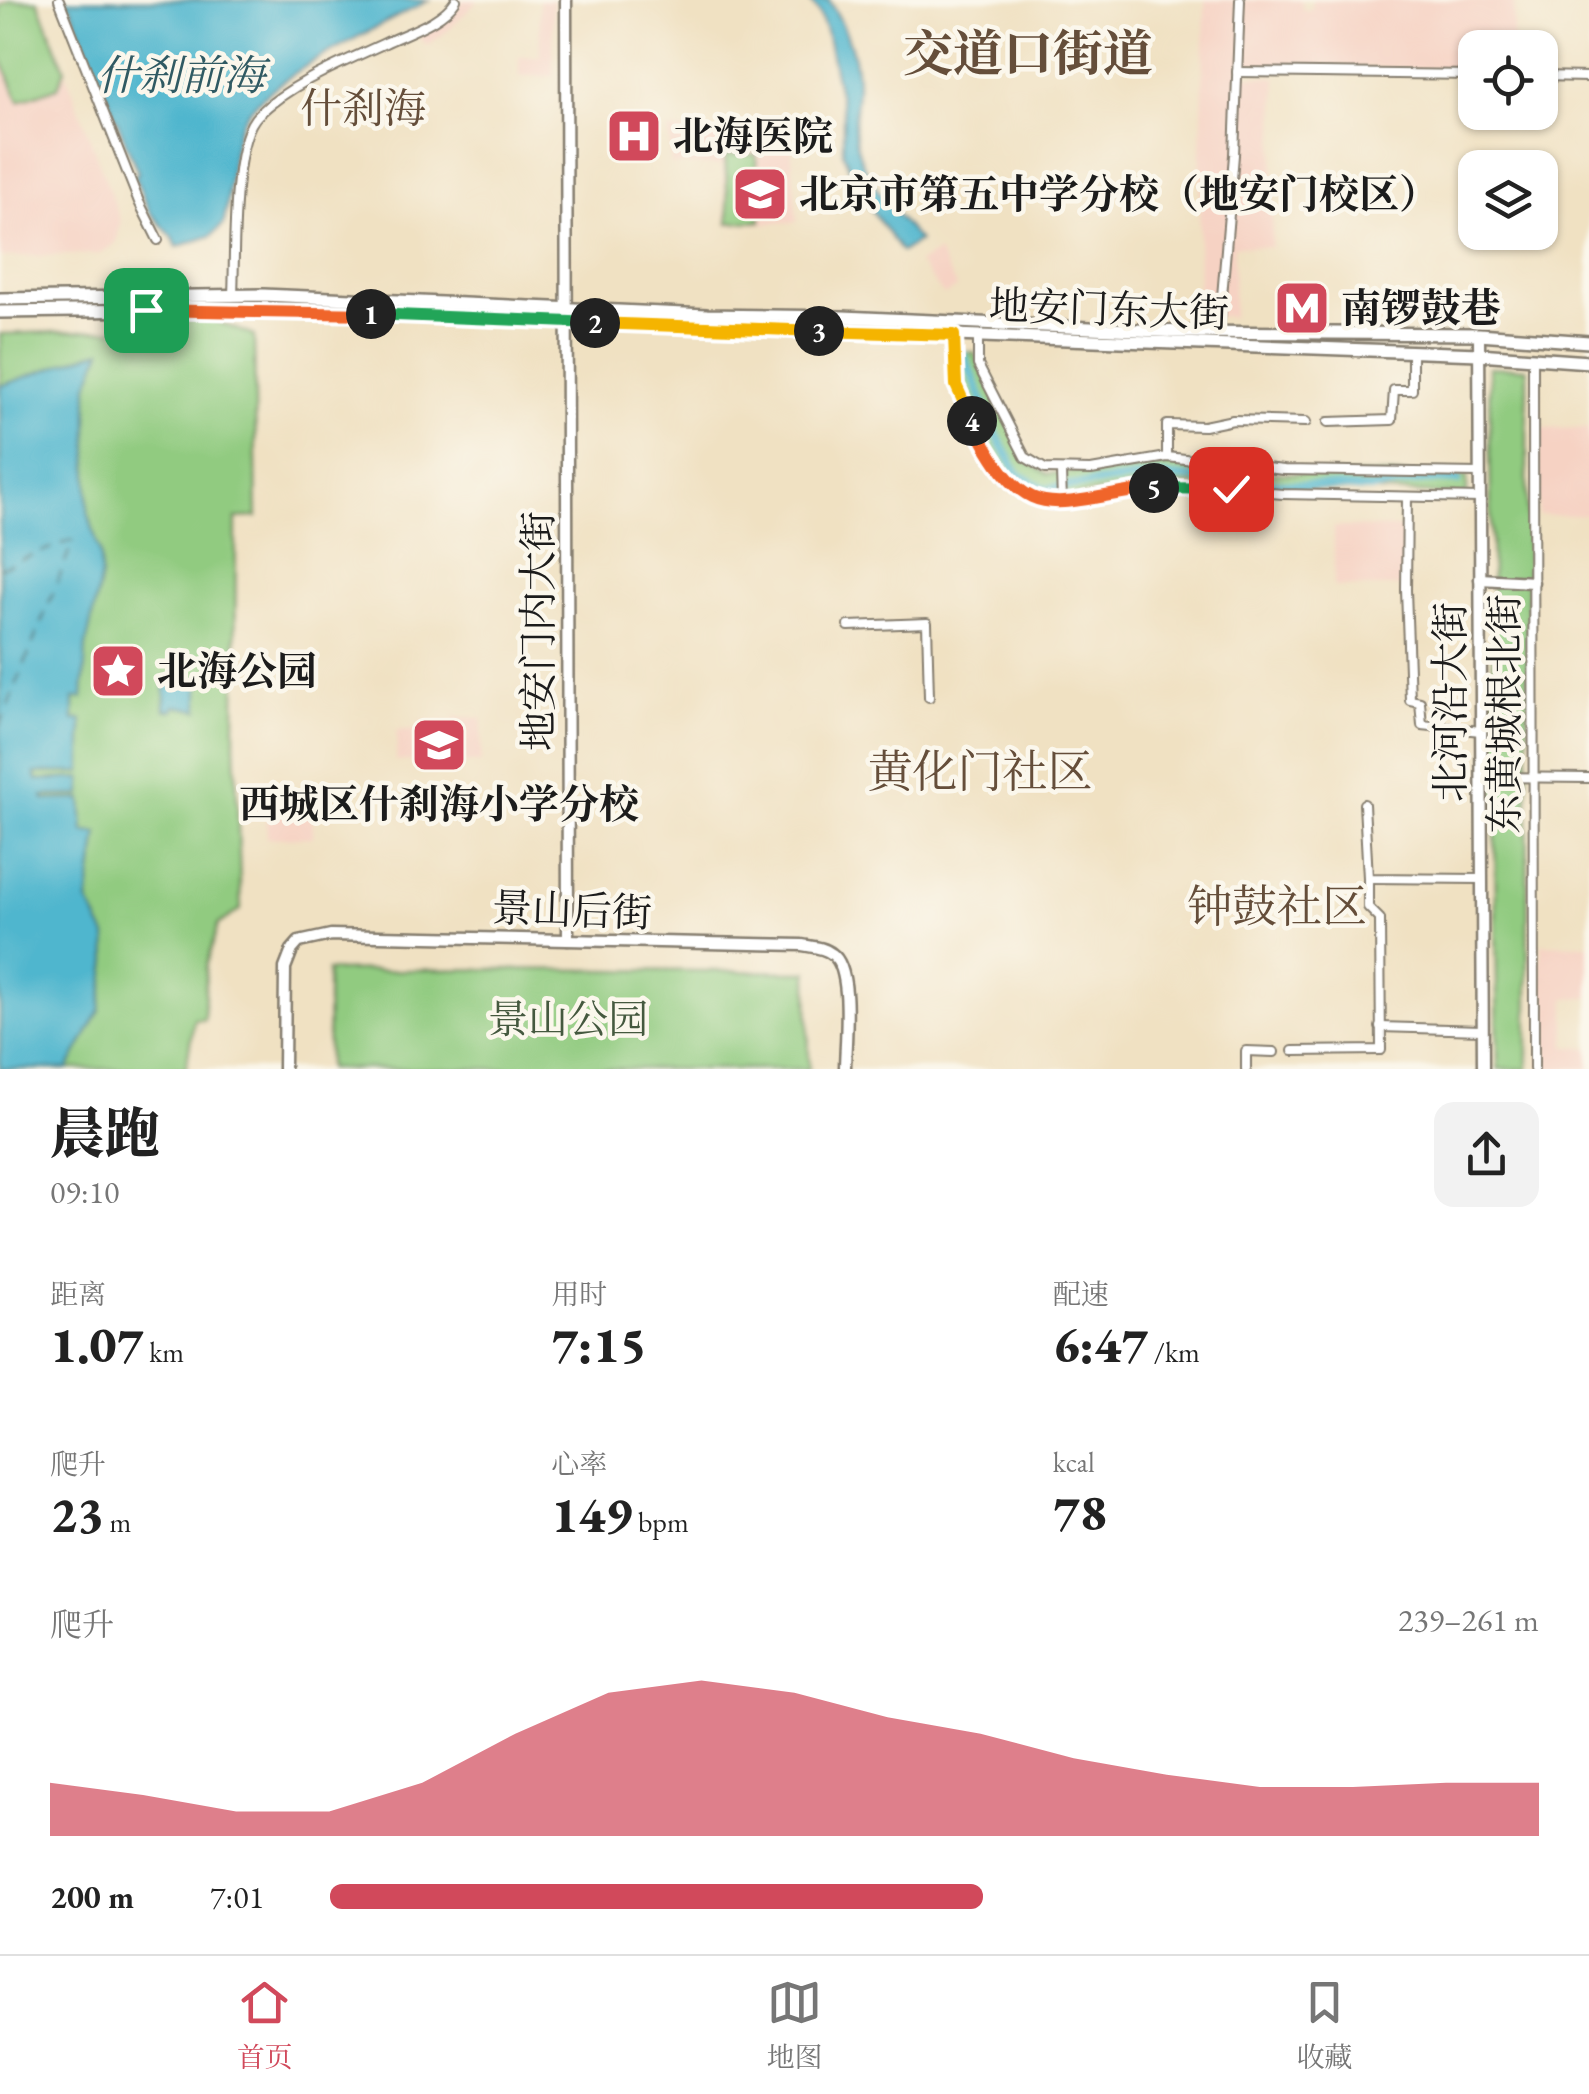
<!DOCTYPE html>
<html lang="zh">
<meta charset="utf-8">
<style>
:root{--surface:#fff;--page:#f2f2f2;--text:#222;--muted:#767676;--line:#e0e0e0;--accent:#d1495b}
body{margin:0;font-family:"EB Garamond","Noto Serif SC",serif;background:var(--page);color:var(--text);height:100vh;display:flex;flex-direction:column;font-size:38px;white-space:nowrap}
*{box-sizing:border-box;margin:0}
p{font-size:32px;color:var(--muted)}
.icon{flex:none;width:55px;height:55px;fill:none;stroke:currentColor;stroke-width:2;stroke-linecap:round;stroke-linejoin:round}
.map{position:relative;height:1069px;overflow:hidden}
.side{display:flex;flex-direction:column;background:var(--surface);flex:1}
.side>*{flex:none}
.fabs{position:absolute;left:1458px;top:30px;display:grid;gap:20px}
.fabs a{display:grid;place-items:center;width:100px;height:100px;border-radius:20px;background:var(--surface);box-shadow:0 2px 8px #0004;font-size:50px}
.pin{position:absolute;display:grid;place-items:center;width:85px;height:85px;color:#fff;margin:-42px;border-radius:20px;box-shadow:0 5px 15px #0006}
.km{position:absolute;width:50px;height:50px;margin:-25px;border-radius:50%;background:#222;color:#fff;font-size:28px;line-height:50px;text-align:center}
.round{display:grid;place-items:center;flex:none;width:105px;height:105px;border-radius:20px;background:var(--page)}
.summary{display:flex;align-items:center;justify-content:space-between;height:170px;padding:0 50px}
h1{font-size:55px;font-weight:800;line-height:75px}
.metrics{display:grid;grid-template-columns:repeat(3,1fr);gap:15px;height:170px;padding:10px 50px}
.metrics div{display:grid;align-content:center}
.metrics b{font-size:50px;font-weight:800}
.metrics small{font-size:28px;font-weight:400}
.metrics p{font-size:28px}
.chart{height:280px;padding:20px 50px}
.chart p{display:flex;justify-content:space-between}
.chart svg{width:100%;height:180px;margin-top:10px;fill:var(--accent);opacity:.7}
ul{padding:0 50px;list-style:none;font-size:32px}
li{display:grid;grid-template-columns:160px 120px 1fr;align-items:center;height:75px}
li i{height:25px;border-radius:12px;background:var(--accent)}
.tab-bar{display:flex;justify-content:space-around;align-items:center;height:140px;border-top:2px solid var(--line);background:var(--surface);font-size:28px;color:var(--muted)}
.tab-bar a{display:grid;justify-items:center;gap:5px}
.tab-bar .on{color:var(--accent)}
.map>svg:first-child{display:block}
</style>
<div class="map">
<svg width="1589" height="1069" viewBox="0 0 1589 1069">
<rect width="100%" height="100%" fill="#fbf7ec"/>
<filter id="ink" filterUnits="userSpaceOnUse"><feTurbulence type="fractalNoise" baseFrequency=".01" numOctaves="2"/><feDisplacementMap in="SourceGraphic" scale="20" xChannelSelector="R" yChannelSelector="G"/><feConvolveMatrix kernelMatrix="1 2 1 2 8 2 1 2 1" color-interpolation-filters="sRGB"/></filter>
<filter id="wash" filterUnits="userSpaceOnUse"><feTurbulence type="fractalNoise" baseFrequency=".0048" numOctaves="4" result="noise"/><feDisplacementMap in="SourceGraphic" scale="40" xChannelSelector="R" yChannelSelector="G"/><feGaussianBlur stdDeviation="2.25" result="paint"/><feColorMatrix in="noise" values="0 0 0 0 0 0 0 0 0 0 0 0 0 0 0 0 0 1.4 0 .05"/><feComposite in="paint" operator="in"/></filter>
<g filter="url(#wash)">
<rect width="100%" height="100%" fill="#f0e1c2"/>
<!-- built -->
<g fill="#f6d2c3">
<polygon points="0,0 38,1 49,27 121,222 116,243 99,254 0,257"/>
<polygon points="463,0 478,0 451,28 427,46 419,37"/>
<polygon points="539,0 553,0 553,76 519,76 519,57 540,56"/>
<polygon points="1205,0 1302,0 1302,10 1311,10 1312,0 1514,0 1513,47 1475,48 1475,70 1244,65 1244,76 1277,77 1271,247 1234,246 1233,317 1197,315"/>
<polygon points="790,130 797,222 727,225 723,165 671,165 669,131"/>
<polygon points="938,252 957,288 944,295 918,263"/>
<polygon points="1539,428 1589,429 1589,515 1538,515"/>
<polygon points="1334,527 1403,528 1403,587 1334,587"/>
<polygon points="454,717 482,718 481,763 396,761 397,730 419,730 420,721 454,721"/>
<polygon points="312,793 313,837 267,838 267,814 251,813 251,794"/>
<polygon points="1541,944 1589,945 1589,997 1566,998 1566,1047 1589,1048 1589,1069 1540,1069"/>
</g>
<!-- green -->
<g fill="#91cb80" stroke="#56744e" stroke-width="2.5">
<polygon points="11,0 38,1 65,69 58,87 19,101 0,55 0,5"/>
<polygon points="756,154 761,221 729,223 725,155"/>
<polygon points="211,319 254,336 257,517 236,518 235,742 241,909 218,925 206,967 204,1019 194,1019 186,1069 0,1069 0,334 163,328 170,320"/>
<polygon points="960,352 974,353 1029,463 1048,474 1173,464 1266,473 1467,476 1467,495 1158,484 1054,499 1033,494 1012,484 999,467 961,386"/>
<polygon points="1489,367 1526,368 1527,373 1528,1069 1498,1069"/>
<polygon points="495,969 808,972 809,1069 328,1069 327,971"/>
</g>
<!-- water -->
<g fill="#4fb6ce" stroke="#366975" stroke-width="2.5">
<path d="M 64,0 L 429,0 C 383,26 259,79 240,126 C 228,157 232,193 223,225 L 211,236 L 177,247 L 173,238 L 149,211 L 134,176 L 138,173 L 70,5 L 65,5 Z"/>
<path d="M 808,0 L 829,0 C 845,26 858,56 857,88 C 856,107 852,124 856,143 C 864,180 894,213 919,241 L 901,252 L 857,189 L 843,152 L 843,113 L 826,31 L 819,12 Z"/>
<polygon points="102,350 88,386 88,511 100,554 101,576 86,646 83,698 74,698 74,720 82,720 82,772 35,773 37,780 82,778 82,795 43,796 44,800 82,799 84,832 98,833 88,901 106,936 107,961 100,1010 68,1069 0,1069 0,386"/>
<polygon points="165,678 199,679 199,710 175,706 174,710 165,710"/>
</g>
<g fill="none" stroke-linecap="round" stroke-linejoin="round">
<!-- canal -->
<polyline stroke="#4fb6ce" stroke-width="8" points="963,353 998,438 1018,474 1046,489 1156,476 1371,489 1428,480 1458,481"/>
<!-- ferry -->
<g stroke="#305a63" stroke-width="2.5" stroke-dasharray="12 10" stroke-linecap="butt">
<polyline points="0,568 72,540"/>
<polyline points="0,726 74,540"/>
</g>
</g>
</g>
<g filter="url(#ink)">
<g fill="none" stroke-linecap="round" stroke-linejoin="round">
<!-- street casing -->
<g stroke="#867e6f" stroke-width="12">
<g id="street">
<polyline points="59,0 139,202 158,240"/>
<polyline points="1237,72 1475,75"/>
<polyline points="1540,76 1589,77"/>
<path d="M 233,295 C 235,255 231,141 258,115 C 293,82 342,63 385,43 C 408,32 442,22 456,0"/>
<polyline points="1219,332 1234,155 1240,0"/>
<polyline points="954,335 956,385 968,412 1007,481 1034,499 1053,505 1152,488 1190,486 1283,494 1480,498"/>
<polyline points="978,337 978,365 1025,457 1045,469 1091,470 1167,457 1284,470 1480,473"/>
<polyline points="1533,358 1534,1069"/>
<polyline points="1328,422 1392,420 1394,390 1412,390 1412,352"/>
<polyline points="1167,457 1167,425 1204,426 1233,420 1306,422"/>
<polyline points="1061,471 1062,503"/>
<polyline points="1407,497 1406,590 1410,700 1420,702 1422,725 1481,731"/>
<polyline points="849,626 927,623 929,697"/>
<polyline points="1481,777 1589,778"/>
<polyline points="1364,804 1368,878 1481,879"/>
<polyline points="1380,1027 1482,1030"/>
<polyline points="1293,1051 1381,1050 1380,919 1368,907 1368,878"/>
<polyline points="1246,1069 1246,1051 1274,1052"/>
</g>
</g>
<!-- secondary casing -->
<g stroke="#867e6f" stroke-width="15">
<g id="secondary">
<polyline points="566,0 568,940"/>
<polyline points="1479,334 1483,1069"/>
<polyline points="1480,579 1533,582"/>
<path d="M 284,1069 L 285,968 L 292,950 L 299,942 L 331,935 L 802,945 C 812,947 824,947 832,954 C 854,969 845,1043 845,1069"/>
</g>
</g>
<!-- primary casing -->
<g stroke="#867e6f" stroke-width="16">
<g id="primary">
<polyline points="0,299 263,295 707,315 843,317 1182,332 1479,334 1589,342"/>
<polyline points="0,312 231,309 324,312 1479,354 1589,362"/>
</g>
</g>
<!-- street -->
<use href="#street" stroke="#fff" stroke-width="8"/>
<!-- secondary -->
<use href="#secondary" stroke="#fff" stroke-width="10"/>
<!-- primary -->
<use href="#primary" stroke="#fff" stroke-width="11"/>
</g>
</g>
<g fill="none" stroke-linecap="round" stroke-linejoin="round" filter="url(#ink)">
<!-- split-1 casing -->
<g stroke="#fff" stroke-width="20">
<polyline id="split-1" points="146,310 371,314"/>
</g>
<!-- split-2 casing -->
<g stroke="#fff" stroke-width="20">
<polyline id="split-2" points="371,314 595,323"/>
</g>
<!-- split-3 casing -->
<g stroke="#fff" stroke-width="20">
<polyline id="split-3" points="595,323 819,331"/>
</g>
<!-- split-4 casing -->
<g stroke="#fff" stroke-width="20">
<polyline id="split-4" points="819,331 954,335 956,385 972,421"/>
</g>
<!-- split-5 casing -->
<g stroke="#fff" stroke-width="20">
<path id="split-5" d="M 972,421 C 1029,531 1048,502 1154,488"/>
</g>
<!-- split-6 casing -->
<g stroke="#fff" stroke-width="20">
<polyline id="split-6" points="1154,488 1231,489"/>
</g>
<!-- split-1 -->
<use href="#split-1" stroke="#f0652b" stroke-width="12"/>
<!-- split-2 -->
<use href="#split-2" stroke="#22a559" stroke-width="12"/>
<!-- split-3 -->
<use href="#split-3" stroke="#f5b400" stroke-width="12"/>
<!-- split-4 -->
<use href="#split-4" stroke="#f5b400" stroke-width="12"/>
<!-- split-5 -->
<use href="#split-5" stroke="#f0652b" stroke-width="12"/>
<!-- split-6 -->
<use href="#split-6" stroke="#22a559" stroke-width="12"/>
</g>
<!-- icons -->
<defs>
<g id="hospital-square" transform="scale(2.875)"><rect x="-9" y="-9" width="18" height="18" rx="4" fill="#d1495b" stroke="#fbf7ec"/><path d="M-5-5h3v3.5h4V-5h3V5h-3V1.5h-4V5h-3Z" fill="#fff"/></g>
<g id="school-square" transform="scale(2.875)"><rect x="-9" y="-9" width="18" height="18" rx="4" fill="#d1495b" stroke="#fbf7ec"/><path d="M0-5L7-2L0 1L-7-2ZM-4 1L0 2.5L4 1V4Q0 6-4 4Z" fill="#fff"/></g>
<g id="metro-square" transform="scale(2.875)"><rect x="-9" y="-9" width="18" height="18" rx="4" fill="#d1495b" stroke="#fbf7ec"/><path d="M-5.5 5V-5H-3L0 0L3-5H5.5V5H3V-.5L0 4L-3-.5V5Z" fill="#fff"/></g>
<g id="sight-square" transform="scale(2.875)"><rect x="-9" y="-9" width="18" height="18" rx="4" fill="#d1495b" stroke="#fbf7ec"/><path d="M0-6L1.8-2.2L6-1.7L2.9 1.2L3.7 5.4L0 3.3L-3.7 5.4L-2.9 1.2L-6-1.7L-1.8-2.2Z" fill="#fff"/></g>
</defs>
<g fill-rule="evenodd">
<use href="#hospital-square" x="634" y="136"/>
<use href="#school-square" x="760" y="194"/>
<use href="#metro-square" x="1302" y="308"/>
<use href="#sight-square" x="118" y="671"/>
<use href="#school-square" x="439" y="745"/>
</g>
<g text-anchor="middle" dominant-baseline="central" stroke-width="9" stroke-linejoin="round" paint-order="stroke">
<!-- poi labels -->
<g font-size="40" font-weight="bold" fill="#1c1c1c" stroke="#fbf7ec" text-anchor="start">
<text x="673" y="136">北海医院</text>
<text x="799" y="194">北京市第五中学分校（地安门校区）</text>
<text x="1341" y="308">南锣鼓巷</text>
<text x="157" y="671">北海公园</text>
<text x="439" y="804" text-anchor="middle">西城区什刹海小学分校</text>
</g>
<!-- street labels -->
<g font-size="40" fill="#1c1c1c" stroke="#fbf7ec">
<text transform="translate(1109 309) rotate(2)">地安门东大街</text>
<text transform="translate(538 631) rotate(-90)">地安门内大街</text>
<text transform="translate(1450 702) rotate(-90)">北河沿大街</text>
<text transform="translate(1504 714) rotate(-90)">东黄城根北街</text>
<text transform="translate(572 910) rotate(2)">景山后街</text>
</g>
<!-- park labels -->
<g font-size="40" fill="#45593f" stroke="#fbf7ec">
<text x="568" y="1019">景山公园</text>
</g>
<!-- water labels -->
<g font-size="42" font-style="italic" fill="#305a63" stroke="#fbf7ec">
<text x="181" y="75">什刹前海</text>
</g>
<!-- neighbourhood labels -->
<g font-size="42" fill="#654e3a" stroke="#fbf7ec">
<text x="363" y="108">什刹海</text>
</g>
<!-- quarter labels -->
<g font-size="45" fill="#654e3a" stroke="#fbf7ec">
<text x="980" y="771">黄化门社区</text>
<text x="1277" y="906">钟鼓社区</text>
</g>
<!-- district labels -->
<g font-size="50" font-weight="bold" fill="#654e3a" stroke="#fbf7ec">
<text x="1028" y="53">交道口街道</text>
</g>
</g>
</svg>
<div class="fabs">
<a><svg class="icon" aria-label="locate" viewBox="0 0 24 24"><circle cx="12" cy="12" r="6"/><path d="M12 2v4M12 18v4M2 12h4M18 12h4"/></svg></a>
<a><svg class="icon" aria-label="layers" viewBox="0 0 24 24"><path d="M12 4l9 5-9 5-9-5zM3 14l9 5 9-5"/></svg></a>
</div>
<div class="pin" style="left:146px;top:310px;background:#1e9e55"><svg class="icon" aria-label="arrive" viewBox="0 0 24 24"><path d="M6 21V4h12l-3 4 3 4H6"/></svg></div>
<div class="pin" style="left:1231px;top:489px;background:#d93025"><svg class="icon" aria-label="check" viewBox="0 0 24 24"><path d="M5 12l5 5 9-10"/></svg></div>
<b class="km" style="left:371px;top:314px">1</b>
<b class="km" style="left:595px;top:323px">2</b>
<b class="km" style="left:819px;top:331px">3</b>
<b class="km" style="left:972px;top:421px">4</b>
<b class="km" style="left:1154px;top:488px">5</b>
</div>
<section class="side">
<div class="summary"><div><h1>晨跑</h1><p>09:10</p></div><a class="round"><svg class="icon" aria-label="share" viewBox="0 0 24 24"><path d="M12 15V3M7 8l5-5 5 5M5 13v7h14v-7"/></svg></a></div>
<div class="metrics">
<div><p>距离</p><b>1.07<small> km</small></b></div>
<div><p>用时</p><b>7:15</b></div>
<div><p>配速</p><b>6:47<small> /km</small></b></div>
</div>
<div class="metrics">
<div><p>爬升</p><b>23<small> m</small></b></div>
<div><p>心率</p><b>149<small> bpm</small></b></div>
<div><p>kcal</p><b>78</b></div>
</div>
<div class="chart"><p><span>爬升</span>239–261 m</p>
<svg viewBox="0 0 160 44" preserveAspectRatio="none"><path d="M0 44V31L10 34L20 38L30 38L40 31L50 19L60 9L70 6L80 9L90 15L100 19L110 25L120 29L130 32L140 32L150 31L160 31V44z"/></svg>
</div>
<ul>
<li><b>200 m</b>7:01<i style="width:54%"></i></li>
</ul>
</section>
<nav class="tab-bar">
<a class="on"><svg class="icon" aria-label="home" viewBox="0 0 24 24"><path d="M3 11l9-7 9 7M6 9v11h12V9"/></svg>首页</a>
<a><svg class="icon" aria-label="map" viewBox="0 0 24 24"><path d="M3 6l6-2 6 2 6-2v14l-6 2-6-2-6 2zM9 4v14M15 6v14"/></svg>地图</a>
<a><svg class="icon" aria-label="saved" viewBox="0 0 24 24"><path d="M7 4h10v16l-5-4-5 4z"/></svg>收藏</a>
</nav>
